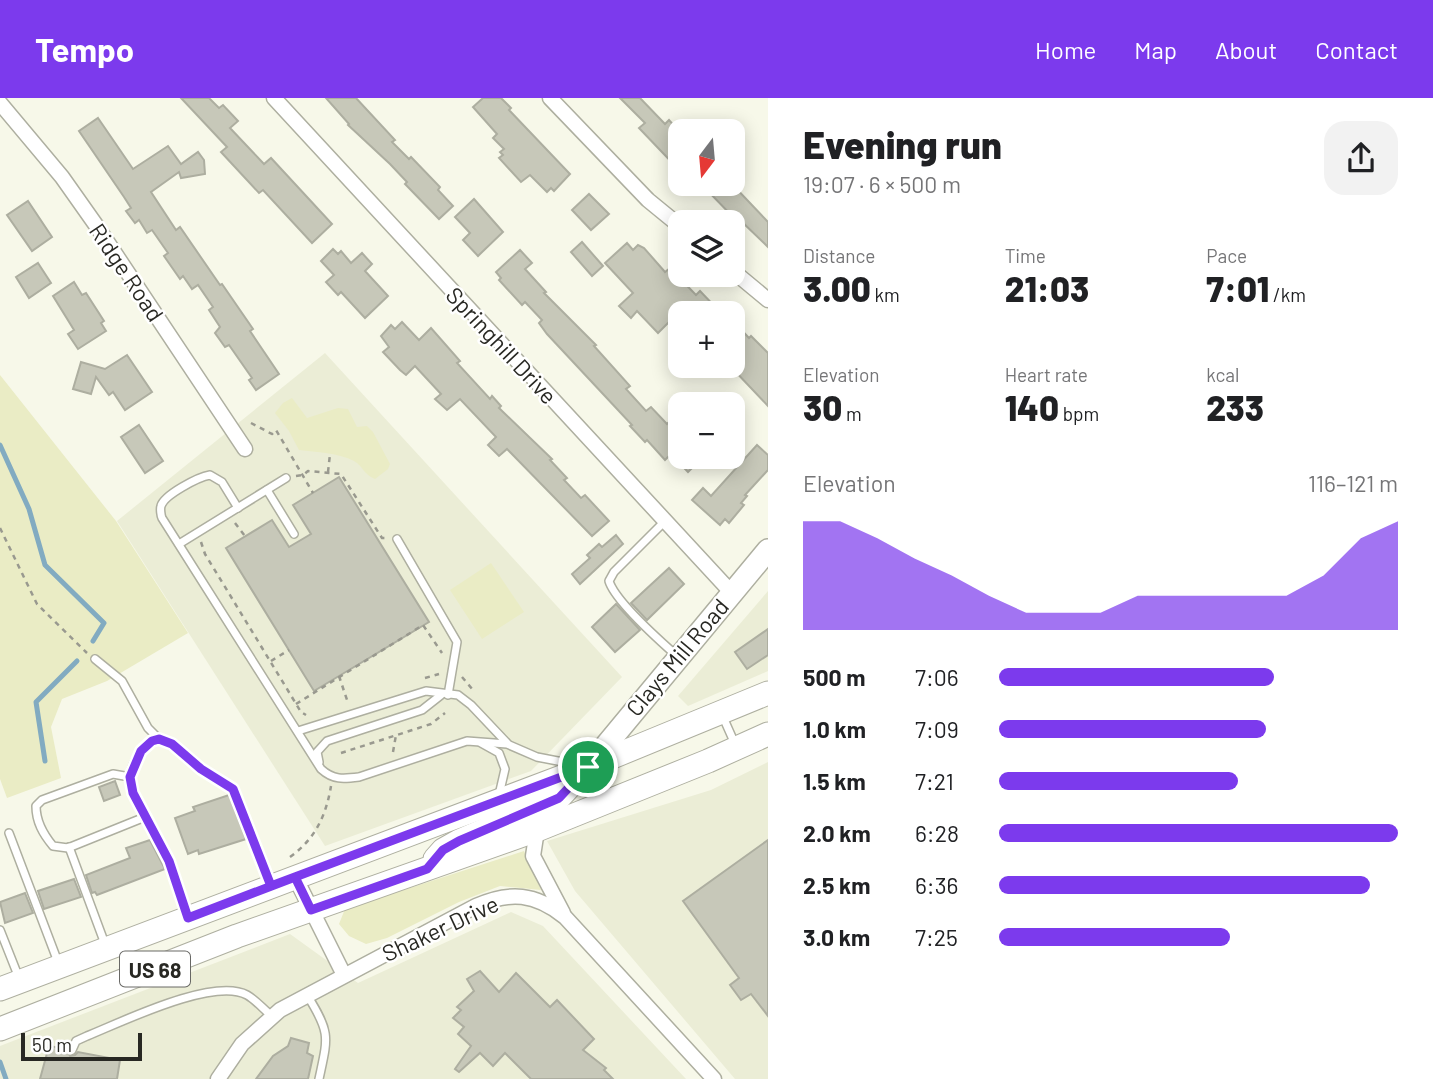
<!DOCTYPE html>
<meta charset="utf-8">
<style>
:root{--surface:#fff;--page:#f2f2f2;--text:#202124;--muted:#757577;--accent:#7c3aed}
body{margin:0;font-family:Barlow,sans-serif;background:var(--page);color:var(--text);height:100vh;display:flex;flex-direction:column;font-size:26px;white-space:nowrap}
*{box-sizing:border-box;margin:0}
p{font-size:23px;color:var(--muted)}
.icon{flex:none;width:38px;height:38px;fill:none;stroke:currentColor;stroke-width:2;stroke-linecap:round;stroke-linejoin:round}
.map{position:relative;flex:1;overflow:hidden}
.sheet{display:flex;flex-direction:column;background:var(--surface);width:665px}
.sheet>*{flex:none}
.needle{width:46px;rotate:196deg}
.fabs{position:absolute;left:668px;top:21px;display:grid;gap:14px}
.fabs a{display:grid;place-items:center;width:77px;height:77px;border-radius:14px;background:var(--surface);box-shadow:0 4px 18px #0003;font-size:35px}
.scale{position:absolute;left:21px;bottom:18px;width:121px;box-sizing:border-box;padding-left:7px;border:4px solid #282823;border-top:0;font-size:19px;line-height:24px;white-space:nowrap;color:#282823;-webkit-text-stroke:5px #fff;paint-order:stroke}
.pin{position:absolute;display:grid;place-items:center;width:60px;height:60px;color:#fff;margin:-30px;border:4px solid #fff;border-radius:50%;box-shadow:0 2px 7px #0007}
.round{display:grid;place-items:center;flex:none;width:74px;height:74px;border-radius:21px;background:var(--page)}
.overview{display:flex;align-items:center;justify-content:space-between;height:119px;padding:0 35px}
h1{font-size:38px;font-weight:800;line-height:52px}
.metrics{display:grid;grid-template-columns:repeat(3,1fr);gap:10px;height:119px;padding:7px 35px}
.metrics div{display:grid;align-content:center}
.metrics b{font-size:35px;font-weight:800}
.metrics small{font-size:19px;font-weight:400}
.metrics p{font-size:19px}
.chart{height:196px;padding:14px 35px}
.chart p{display:flex;justify-content:space-between}
.chart svg{width:100%;height:126px;margin-top:7px;fill:var(--accent);opacity:.7}
ul{padding:0 35px;list-style:none;font-size:23px}
li{display:grid;grid-template-columns:112px 84px 1fr;align-items:center;height:52px}
li i{height:18px;border-radius:9px;background:var(--accent)}
header{display:flex;align-items:center;gap:42px;box-sizing:border-box;height:98px;padding:0 35px;background:var(--accent);color:#fff}
header strong{font-size:33px}
nav{display:flex;gap:38px;margin-inline-start:auto;font-size:24px}
main{display:flex;flex:1;min-height:0}
.map>svg:first-child{display:block}
</style>
<header>
<strong>Tempo</strong>
<nav><a>Home</a><a>Map</a><a>About</a><a>Contact</a></nav>
</header>
<main>
<div class="map">
<svg width="768" height="981" viewBox="0 0 768 981">
<rect width="100%" height="100%" fill="#f7f8e9"/>
<!-- built -->
<g fill="#ebedd6">
<polygon points="325,255 622,579 531,673 325,748 117,423"/>
<polygon points="768,493 768,573 688,608 678,598"/>
<polygon points="768,664 768,981 735,981 575,793 547,743 711,692"/>
<polygon points="511,814 543,828 686,981 0,981 0,948 290,836 358,885"/>
</g>
<!-- green -->
<g fill="#eaecc5">
<polygon points="0,277 116,423 188,535 107,583 62,601 51,629 61,680 7,700 0,681"/>
<path d="M 292,300 L 307,320 L 338,310 L 348,311 L 357,329 L 367,328 L 373,334 L 390,366 L 388,371 L 375,381 C 363,376 363,368 354,363 C 339,355 316,354 299,352 L 289,333 L 275,315 L 283,305 Z"/>
<polygon points="491,465 524,514 482,541 450,492"/>
<polygon points="524,753 541,792 500,788 459,804 387,840 366,846 349,838 339,826 345,811"/>
</g>
<g fill="none" stroke-linecap="round" stroke-linejoin="round">
<!-- stream -->
<g stroke="#82abc1" stroke-width="5">
<polyline points="0,347 29,411 45,467 104,525 93,543"/>
<polyline points="45,663 36,604 77,563"/>
<polyline points="0,964 6,981"/>
</g>
</g>
<!-- building -->
<g fill="#c7c8b9" stroke="#adaea0" stroke-width="2">
<polygon points="181,0 209,0 219,10 223,7 238,23 230,30 264,66 271,60 332,126 312,145 263,92 259,95 221,54 227,49"/>
<polygon points="326,0 356,0 395,42 392,44 409,61 411,59 440,89 438,92 453,108 439,121 405,86 407,84 390,66 348,27 349,26"/>
<polygon points="483,0 501,0 511,10 509,12 570,76 554,93 551,90 547,94 530,77 521,84 499,60 503,57 500,54 504,51 493,40 497,36 473,9"/>
<polygon points="620,0 640,0 665,26 669,22 678,32 674,37 681,44 681,74 639,30 645,25"/>
<polygon points="98,20 133,71 168,48 181,66 198,54 204,62 205,76 181,80 179,74 151,94 176,132 180,129 220,187 222,186 253,231 250,233 279,276 256,292 249,282 252,280 229,247 225,249 215,235 220,229 209,212 213,209 198,187 192,191 183,178 180,181 164,158 168,155 152,132 147,135 139,122 135,125 126,113 131,110 124,99 79,33"/>
<polygon points="701,86 732,86 768,124 768,149 740,122 738,124"/>
<polygon points="589,96 609,116 591,132 572,112"/>
<polygon points="474,101 503,134 478,158 463,142 470,135 455,119"/>
<polygon points="28,103 52,139 32,153 7,117"/>
<polygon points="582,144 603,168 592,178 571,154"/>
<polygon points="627,145 633,152 638,147 644,150 665,174 670,170 696,197 700,193 721,215 678,215 658,235 637,213 631,220 619,208 633,195 605,165"/>
<polygon points="333,151 338,156 341,153 351,165 362,155 372,166 365,173 388,198 365,220 341,194 338,197 326,184 334,177 321,163"/>
<polygon points="520,152 532,165 525,171 546,194 544,195 596,247 594,248 630,288 626,291 646,313 651,309 667,326 673,320 681,329 681,359 703,359 688,374 671,356 665,362 647,342 645,344 630,328 632,327 547,236 539,225 542,222 525,204 522,207 499,182 501,180 496,174"/>
<polygon points="38,165 51,185 29,200 16,179"/>
<polygon points="74,184 82,197 86,195 104,223 101,225 106,233 78,251 68,236 74,232 53,198"/>
<polygon points="733,223 749,240 751,238 768,255 768,308 733,271"/>
<polygon points="402,224 419,242 431,230 460,263 457,265 490,301 492,298 501,308 499,310 552,361 550,362 567,380 564,382 581,400 585,397 609,423 592,438 507,351 499,358 488,347 496,339 460,301 447,312 435,301 441,296 415,268 406,277 400,272 383,254 389,249 381,238 391,227 395,231"/>
<polygon points="127,257 152,294 125,312 113,294 109,297 96,279 91,296 73,291 81,264 105,271"/>
<polygon points="139,327 163,363 145,375 121,339"/>
<polygon points="757,347 768,357 768,372 745,397 747,398 741,405 744,407 729,425 725,421 720,427 692,402 703,390 711,398"/>
<polygon points="339,379 429,524 314,593 226,450 272,422 289,449 311,436 293,407"/>
<polygon points="616,437 623,446 580,486 572,476 590,460 587,457 599,446 602,449"/>
<polygon points="669,470 684,486 647,522 631,505"/>
<polygon points="616,506 640,532 615,554 592,529"/>
<polygon points="768,531 768,557 747,571 735,554"/>
<polygon points="115,683 120,697 104,703 99,689"/>
<polygon points="229,697 246,741 199,756 198,752 188,756 175,720 195,713 193,709"/>
<polygon points="150,742 165,771 97,797 95,794 92,795 86,777 130,760 126,750"/>
<polygon points="768,742 768,918 751,896 741,902 730,887 739,880 683,803"/>
<polygon points="74,781 81,799 44,811 38,793"/>
<polygon points="25,795 33,815 5,825 0,804"/>
<polygon points="480,873 499,894 516,875 550,909 557,902 594,941 583,952 606,970 604,972 613,981 531,981 505,955 493,968 480,955 459,974 455,971 471,948 458,936 464,929 453,920 461,912 457,909 474,893 467,881"/>
<polygon points="291,940 309,945 307,955 313,958 308,981 256,981 273,958 288,948"/>
<polygon points="49,948 66,951 70,958 75,957 78,954 120,962 117,981 40,981"/>
</g>
<g fill="none" stroke-linecap="round" stroke-linejoin="round">
<!-- lane casing -->
<g stroke="#aeafa0" stroke-width="10">
<g id="lane">
<polyline points="267,392 294,436"/>
<path d="M 238,410 L 222,384 L 210,377 C 198,379 164,397 161,408 C 160,411 161,418 162,420 L 321,671 C 333,682 343,681 359,679 L 467,643 L 507,646 L 537,659 L 573,666"/>
<path d="M 665,423 L 614,474 L 609,483 C 615,503 660,543 677,558"/>
<polyline points="397,441 457,544 448,597"/>
<polyline points="179,446 286,380"/>
<polyline points="95,561 122,583 148,630 159,641 172,647 201,671 233,691 269,784"/>
<polyline points="723,619 735,646"/>
<polyline points="298,633 426,593 458,597 471,607 507,645"/>
<polyline points="481,645 499,655 505,671 499,697"/>
<polyline points="319,664 317,654 327,643 422,612 441,597"/>
<path d="M 130,679 L 113,676 L 42,702 L 36,708 C 36,724 43,736 53,748 L 68,750 L 145,719 C 139,707 131,694 130,681 C 130,665 144,646 159,641"/>
<polyline points="145,719 169,763 187,818"/>
<polyline points="9,735 58,864"/>
<polyline points="69,749 105,846"/>
<polyline points="0,832 19,880"/>
<path d="M 307,897 C 331,935 328,939 319,981"/>
<path d="M 72,952 L 76,943 L 87,938 C 122,924 213,879 247,897 C 256,902 264,912 272,918"/>
</g>
</g>
<!-- street casing -->
<g stroke="#aeafa0" stroke-width="17">
<g id="street">
<polyline points="274,0 731,494"/>
<polyline points="550,0 648,102 681,129"/>
<polyline points="0,5 62,79 98,130 245,351"/>
<polyline points="733,173 768,202"/>
<polyline points="537,732 533,758 563,815"/>
<polyline points="295,779 344,877"/>
<path d="M 218,981 L 242,946 L 280,912 L 476,808 C 510,793 535,795 565,819 L 714,981"/>
</g>
</g>
<!-- secondary casing -->
<g stroke="#aeafa0" stroke-width="24">
<polyline id="secondary" points="588,669 768,452"/>
</g>
<!-- primary casing -->
<g stroke="#aeafa0" stroke-width="25">
<g id="primary">
<polyline points="435,761 443,752 459,743 559,700 586,671"/>
<polyline points="0,891 588,669 768,595"/>
<polyline points="0,931 237,838 537,732 708,663 768,636"/>
</g>
</g>
<!-- path -->
<g stroke="#99998f" stroke-width="2.5" stroke-dasharray="5 5" stroke-linecap="butt">
<polyline points="251,325 272,336 276,332 313,395"/>
<polyline points="328,374 330,356"/>
<polyline points="296,378 303,377 308,373 341,376 382,440 385,440"/>
<polyline points="235,425 245,438"/>
<polyline points="0,430 37,506 87,555"/>
<polyline points="201,444 205,456 301,614 306,617"/>
<polyline points="271,563 289,552"/>
<polyline points="339,578 348,605"/>
<polyline points="462,579 473,592"/>
<polyline points="425,580 439,576"/>
<polyline points="296,606 423,527 442,555"/>
<polyline points="393,654 396,637"/>
<polyline points="341,655 431,626 445,615"/>
<path d="M 290,759 C 315,741 326,718 331,688"/>
</g>
<!-- lane -->
<use href="#lane" stroke="#fff" stroke-width="7"/>
<!-- street -->
<use href="#street" stroke="#fff" stroke-width="14"/>
<!-- secondary -->
<use href="#secondary" stroke="#fff" stroke-width="21"/>
<!-- primary -->
<use href="#primary" stroke="#fff" stroke-width="23"/>
</g>
<g fill="none" stroke-linecap="round" stroke-linejoin="round">
<!-- route casing -->
<g stroke="#fff" stroke-width="14">
<polyline id="route" points="588,669 271,788 233,691 201,671 172,646 159,641 152,643 141,653 130,679 133,695 169,763 188,820 295,779 311,812 427,771 443,752 459,743 559,700 588,669"/>
</g>
<!-- route -->
<use href="#route" stroke="#7c3aed" stroke-width="9"/>
</g>
<g text-anchor="middle" dominant-baseline="central" stroke-width="5" stroke-linejoin="round" paint-order="stroke">
<!-- shield labels -->
<rect fill="#fff" stroke="#686865" stroke-width="2" x="120" y="853.5" width="70" height="35" rx="5"/>
<g font-size="21" font-weight="bold" fill="#282823">
<text x="155" y="871">US 68</text>
</g>
<!-- street labels -->
<g font-size="23" fill="#282823" stroke="#fff">
<text transform="translate(127 174) rotate(56)">Ridge Road</text>
<text transform="translate(502 247) rotate(47)">Springhill Drive</text>
<text transform="translate(677 559) rotate(-50)">Clays Mill Road</text>
<text transform="translate(440 830) rotate(-25)">Shaker Drive</text>
</g>
</g>
</svg>
<div class="fabs">
<a><svg class="needle" viewBox="-14 -14 28 28"><path d="M0-13l5 13h-10z" fill="#e53935"/><path d="M0 13l5-13h-10z" fill="#757577"/></svg></a>
<a><svg class="icon" aria-label="layers" viewBox="0 0 24 24"><path d="M12 4l9 5-9 5-9-5zM3 14l9 5 9-5"/></svg></a>
<a>+</a>
<a>−</a>
</div>
<div class="scale">50 m</div>
<div class="pin" style="left:588px;top:669px;background:#1e9e55"><svg class="icon" aria-label="arrive" viewBox="0 0 24 24"><path d="M6 21V4h12l-3 4 3 4H6"/></svg></div>
</div>
<section class="sheet">
<div class="overview"><div><h1>Evening run</h1><p>19:07 · 6 × 500 m</p></div><a class="round"><svg class="icon" aria-label="share" viewBox="0 0 24 24"><path d="M12 15V3M7 8l5-5 5 5M5 13v7h14v-7"/></svg></a></div>
<div class="metrics">
<div><p>Distance</p><b>3.00<small> km</small></b></div>
<div><p>Time</p><b>21:03</b></div>
<div><p>Pace</p><b>7:01<small> /km</small></b></div>
</div>
<div class="metrics">
<div><p>Elevation</p><b>30<small> m</small></b></div>
<div><p>Heart rate</p><b>140<small> bpm</small></b></div>
<div><p>kcal</p><b>233</b></div>
</div>
<div class="chart"><p><span>Elevation</span>116–121 m</p>
<svg viewBox="0 0 160 44" preserveAspectRatio="none"><path d="M0 44V6L10 6L20 12L30 19L40 25L50 32L60 38L70 38L80 38L90 32L100 32L110 32L120 32L130 32L140 25L150 12L160 6V44z"/></svg>
</div>
<ul>
<li><b>500 m</b>7:06<i style="width:69%"></i></li>
<li><b>1.0 km</b>7:09<i style="width:67%"></i></li>
<li><b>1.5 km</b>7:21<i style="width:60%"></i></li>
<li><b>2.0 km</b>6:28<i style="width:100%"></i></li>
<li><b>2.5 km</b>6:36<i style="width:93%"></i></li>
<li><b>3.0 km</b>7:25<i style="width:58%"></i></li>
</ul>
</section>
</main>
